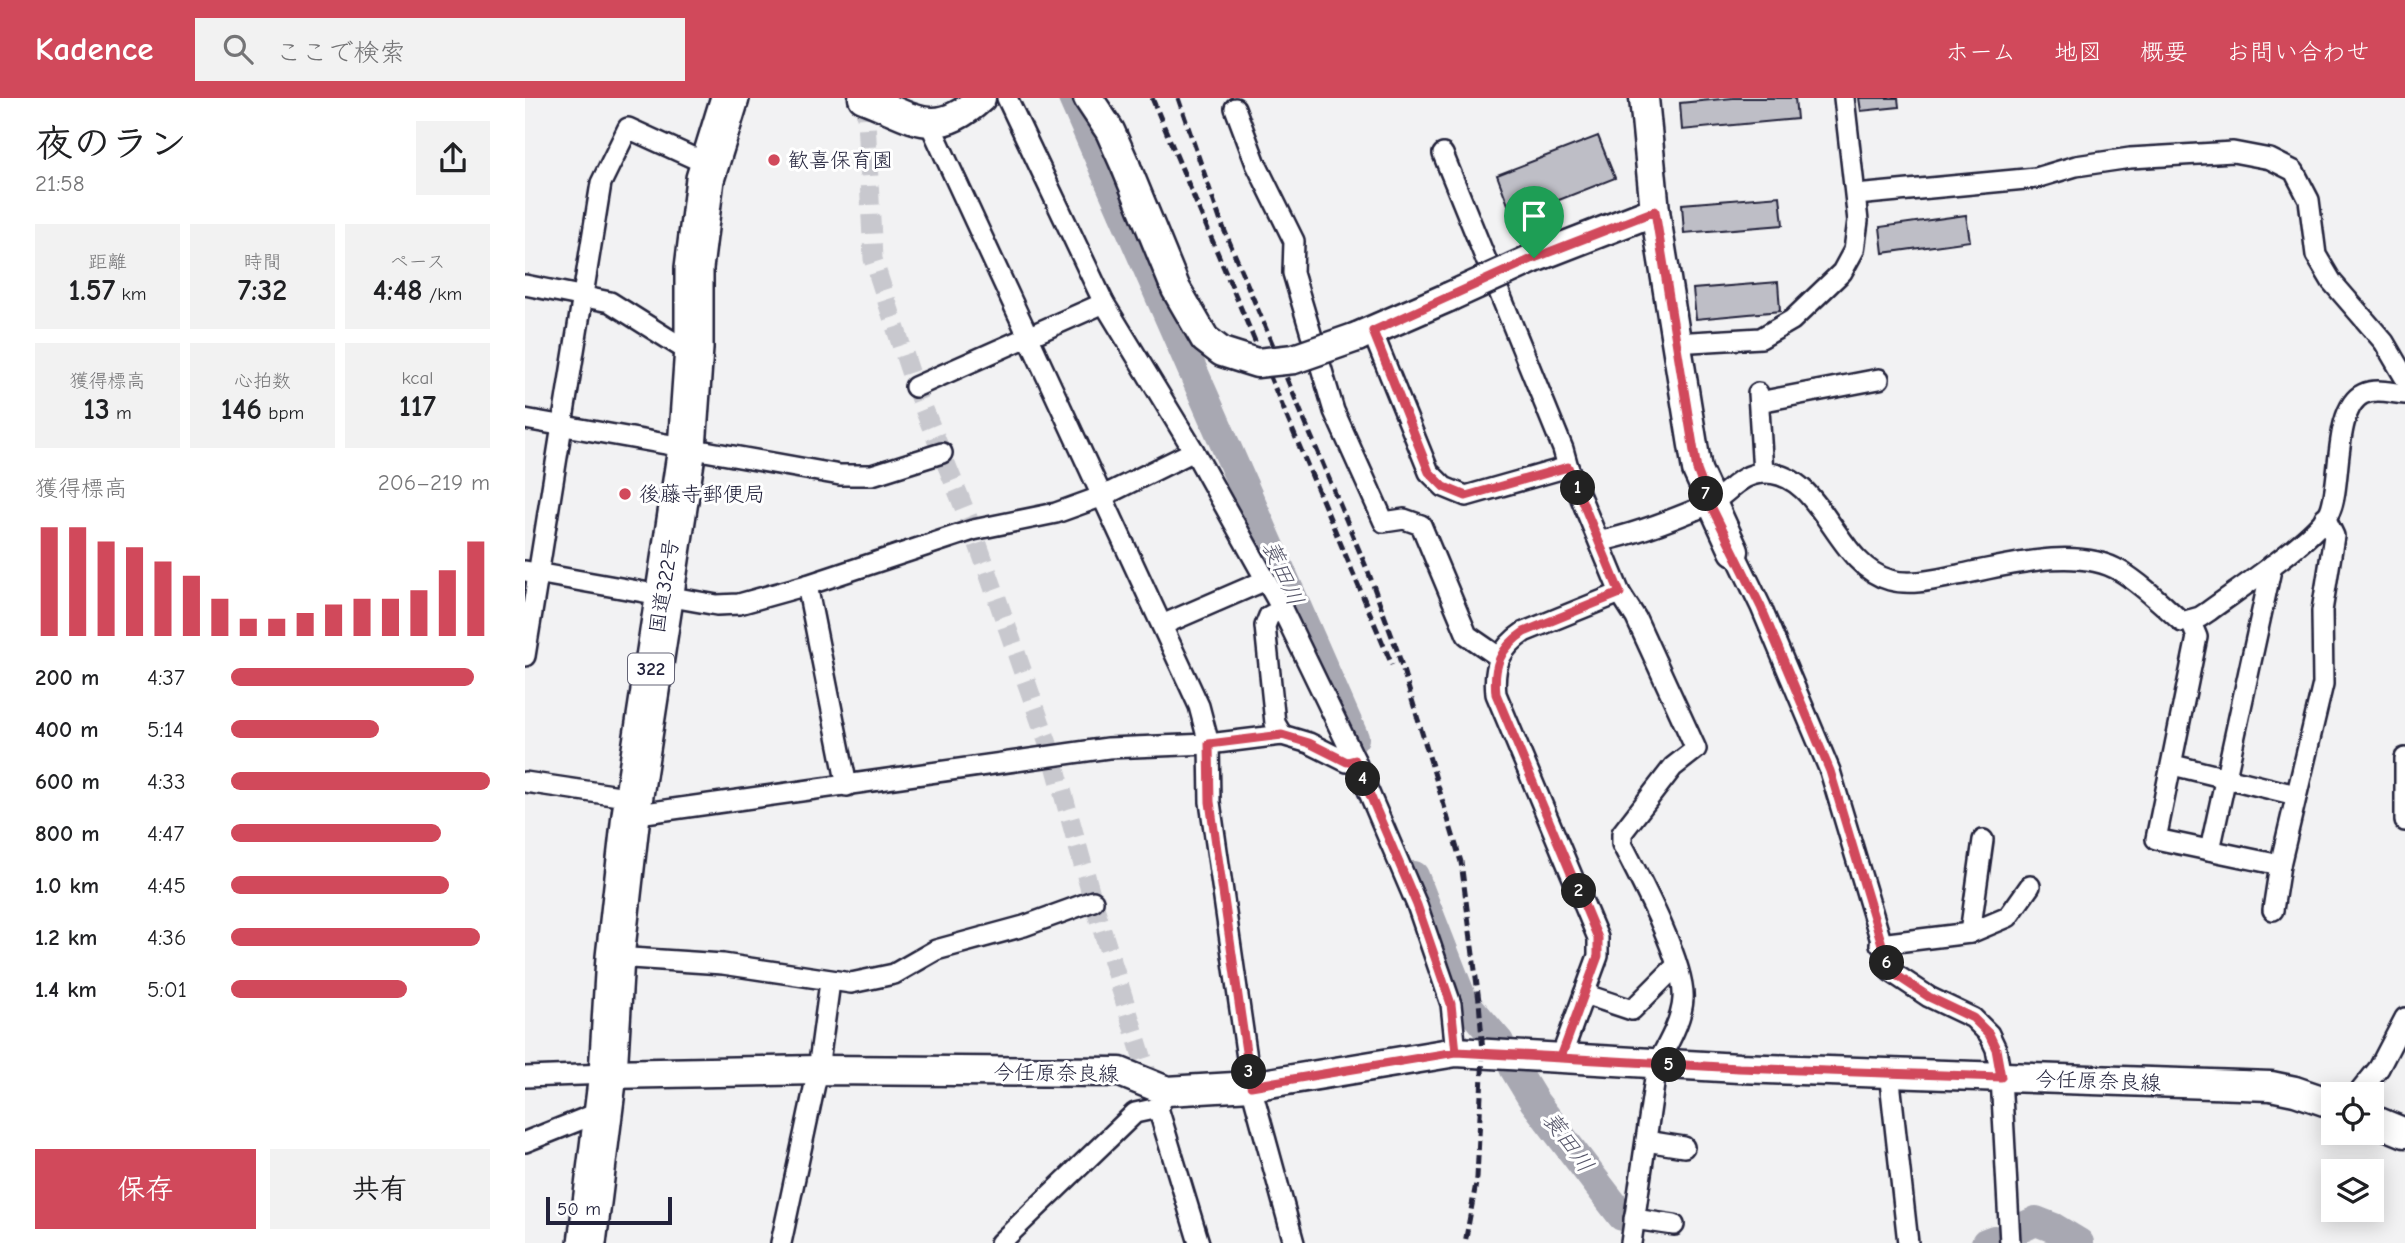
<!DOCTYPE html>
<html lang="ja">
<meta charset="utf-8">
<style>
:root{--surface:#fff;--page:#f2f2f2;--text:#202124;--muted:#757577;--accent:#d1495b}
body{margin:0;font-family:"Comic Neue","Klee One",sans-serif;background:var(--page);color:var(--text);height:100vh;display:flex;flex-direction:column;font-size:26px;white-space:nowrap}
*{box-sizing:border-box;margin:0}
p{font-size:23px;color:var(--muted)}
.icon{flex:none;width:38px;height:38px;fill:none;stroke:currentColor;stroke-width:2;stroke-linecap:round;stroke-linejoin:round}
.map{position:relative;flex:1;overflow:hidden}
.panel{display:flex;flex-direction:column;background:var(--surface);width:525px}
.panel>*{flex:none}
.fabs{position:absolute;left:1796px;top:984px;display:grid;gap:14px}
.fabs a{display:grid;place-items:center;width:63px;height:63px;border-radius:0px;background:var(--surface);box-shadow:0 4px 18px #0003;font-size:35px}
.scale{position:absolute;left:21px;bottom:18px;width:126px;box-sizing:border-box;padding-left:7px;border:4px solid #22223b;border-top:0;font-size:19px;line-height:24px;white-space:nowrap;color:#22223b;-webkit-text-stroke:5px #fff;paint-order:stroke}
.pin{position:absolute;display:grid;place-items:center;width:60px;height:60px;color:#fff;margin:-72px -30px;border-radius:50% 50% 50% 0;rotate:-45deg;box-shadow:0 0 7px #0007}
.pin .icon{rotate:45deg}
.km{position:absolute;width:35px;height:35px;margin:-18px;border-radius:50%;background:#222;color:#fff;font-size:19px;line-height:35px;text-align:center}
.round{display:grid;place-items:center;flex:none;width:74px;height:74px;border-radius:0px;background:var(--page)}
.headline{display:flex;align-items:center;justify-content:space-between;height:119px;padding:0 35px}
h1{font-size:38px;font-weight:700;line-height:52px}
.metrics{display:grid;grid-template-columns:repeat(3,1fr);gap:10px;height:119px;padding:7px 35px}
.metrics div{display:grid;align-content:center;border-radius:0px;background:var(--page);text-align:center}
.metrics b{font-size:30px;font-weight:700}
.metrics small{font-size:19px;font-weight:400}
.metrics p{font-size:19px}
.chart{height:196px;padding:14px 35px}
.chart p{display:flex;justify-content:space-between}
.chart svg{width:100%;height:126px;margin-top:7px;stroke:var(--accent);stroke-width:6}
.action{display:flex;gap:14px;margin-top:auto;padding:14px 35px}
.action a{flex:1;height:80px;border-radius:0px;background:var(--accent);color:#fff;font-size:28px;font-weight:700;line-height:80px;text-align:center}
.action a+a{background:var(--page);color:var(--text)}
ul{padding:0 35px;list-style:none;font-size:23px}
li{display:grid;grid-template-columns:112px 84px 1fr;align-items:center;height:52px}
li i{height:18px;border-radius:9px;background:var(--accent)}
header{display:flex;align-items:center;gap:42px;box-sizing:border-box;height:98px;padding:0 35px;background:var(--accent);color:#fff}
header strong{font-size:33px}
nav{display:flex;gap:38px;margin-inline-start:auto;font-size:24px}
.search{width:490px;height:63px;background:var(--page);display:flex;align-items:center;gap:18px;box-sizing:border-box;padding:0 24px;border-radius:0px;color:var(--muted);font-size:26px}
main{display:flex;flex:1;min-height:0}
.map>svg:first-child{display:block}
</style>
<header>
<strong>Kadence</strong>
<div class="search"><svg class="icon" aria-label="search" viewBox="0 0 24 24"><circle cx="10" cy="10" r="6"/><path d="M15 15l6 6"/></svg>ここで検索</div>
<nav><a>ホーム</a><a>地図</a><a>概要</a><a>お問い合わせ</a></nav>
</header>
<main>
<section class="panel">
<div class="headline"><div><h1>夜のラン</h1><p>21:58</p></div><a class="round"><svg class="icon" aria-label="share" viewBox="0 0 24 24"><path d="M12 15V3M7 8l5-5 5 5M5 13v7h14v-7"/></svg></a></div>
<div class="metrics">
<div><p>距離</p><b>1.57<small> km</small></b></div>
<div><p>時間</p><b>7:32</b></div>
<div><p>ペース</p><b>4:48<small> /km</small></b></div>
</div>
<div class="metrics">
<div><p>獲得標高</p><b>13<small> m</small></b></div>
<div><p>心拍数</p><b>146<small> bpm</small></b></div>
<div><p>kcal</p><b>117</b></div>
</div>
<div class="chart"><p><span>獲得標高</span>206–219 m</p>
<svg viewBox="0 0 160 44" preserveAspectRatio="none"><path d="M5 44V6M15 44V6M25 44V11M35 44V13M45 44V18M55 44V23M65 44V31M75 44V38M85 44V38M95 44V36M105 44V33M115 44V31M125 44V31M135 44V28M145 44V21M155 44V11"/></svg>
</div>
<ul>
<li><b>200 m</b>4:37<i style="width:94%"></i></li>
<li><b>400 m</b>5:14<i style="width:57%"></i></li>
<li><b>600 m</b>4:33<i style="width:100%"></i></li>
<li><b>800 m</b>4:47<i style="width:81%"></i></li>
<li><b>1.0 km</b>4:45<i style="width:84%"></i></li>
<li><b>1.2 km</b>4:36<i style="width:96%"></i></li>
<li><b>1.4 km</b>5:01<i style="width:68%"></i></li>
</ul>
<div class="action"><a>保存</a><a>共有</a></div>
</section>
<div class="map">
<svg width="1880" height="1145" viewBox="0 0 1880 1145">
<rect width="100%" height="100%" fill="#f2f2f3"/>
<filter id="ink" filterUnits="userSpaceOnUse"><feTurbulence type="fractalNoise" baseFrequency=".0143" numOctaves="2"/><feDisplacementMap in="SourceGraphic" scale="14" xChannelSelector="R" yChannelSelector="G"/><feConvolveMatrix kernelMatrix="1 2 1 2 8 2 1 2 1" color-interpolation-filters="sRGB"/></filter>
<g filter="url(#ink)">
<g fill="none" stroke-linecap="round" stroke-linejoin="round">
<!-- river -->
<g stroke="#a8a8b2" stroke-width="30">
<polyline points="548,0 829,640"/>
<polyline points="889,778 937,901 974,944"/>
<polyline points="989,970 1009,1003 1097,1118"/>
<polyline points="1498,1129 1511,1123 1529,1130 1554,1145"/>
<polyline points="1461,1145 1469,1142"/>
</g>
</g>
<!-- building -->
<g fill="#bebec6" stroke="#22223b" stroke-width="2">
<polygon points="1208,0 1270,0 1272,21 1157,32 1155,5"/>
<polygon points="1334,0 1373,0 1374,9 1336,13"/>
<polygon points="1073,38 1090,80 988,120 972,77"/>
<polygon points="1255,98 1258,127 1159,135 1157,106"/>
<polygon points="1441,117 1445,143 1358,155 1355,129"/>
<polygon points="1253,184 1255,213 1171,221 1168,191"/>
</g>
<g fill="none" stroke-linecap="round" stroke-linejoin="round">
<!-- street-tunnel -->
<polyline stroke="#c8c8ce" stroke-width="19" stroke-dasharray="19 10" stroke-linecap="butt" points="340,1 348,161 390,289 448,432 528,660 568,803 621,971 619,982"/>
<!-- street casing -->
<g stroke="#22223b" stroke-width="24">
<g id="street">
<polyline points="482,0 579,205 669,353 757,511 830,662 892,807 926,906 931,954"/>
<polyline points="710,10 731,66 769,143 768,175 809,313 859,424 879,421 896,427 942,537 974,559"/>
<polyline points="405,26 674,608 684,646 685,704 726,988 769,1145"/>
<polyline points="918,56 1038,351 1043,369"/>
<polyline points="1331,97 1511,80 1551,68 1605,60 1708,54 1745,61 1769,73 1784,102 1791,157 1807,184 1859,244 1880,280"/>
<polyline points="0,187 85,204 169,257"/>
<path d="M 847,233 L 904,374 L 919,389 L 941,398 L 1043,369 L 1095,495 L 999,534 C 975,550 968,568 971,596 L 1073,840 L 1073,858 L 1036,959"/>
<polyline points="1149,245 1236,240 1267,222 1317,174 1329,152 1333,123 1319,0"/>
<polyline points="390,289 579,205"/>
<polyline points="1233,295 1238,375"/>
<polyline points="1234,304 1354,281"/>
<polyline points="0,321 315,377 347,377 417,355"/>
<path d="M 1076,443 C 1111,436 1149,421 1182,407 C 1204,397 1214,374 1241,375 C 1298,376 1310,467 1365,482 C 1387,488 1412,481 1433,477 C 1479,468 1552,447 1595,473 C 1617,486 1638,507 1657,524 L 1675,519 L 1684,513 C 1711,493 1792,440 1805,413 C 1817,386 1808,310 1838,296 C 1851,290 1866,295 1880,296"/>
<polyline points="1209,453 1236,509 1305,673 1365,873 1404,899 1448,920 1464,936 1471,951 1476,979 1485,1145"/>
<polyline points="0,473 192,507 214,506 282,487 448,432 531,415 578,398 669,353"/>
<polyline points="282,487 322,688"/>
<path d="M 1095,495 L 1111,520 L 1171,651 L 1148,669 L 1097,735 L 1097,746 C 1114,779 1161,867 1158,901 C 1157,922 1142,948 1132,966 L 1106,1145"/>
<polyline points="1665,522 1672,539 1631,741 1755,767 1798,586 1797,513 1809,438 1800,419"/>
<polyline points="637,527 741,482"/>
<polyline points="0,558 76,85 103,30 184,67"/>
<polyline points="757,637 750,625 740,528 744,518 757,511"/>
<polyline points="1880,660 1880,723"/>
<polyline points="1648,667 1771,697"/>
<polyline points="0,684 108,700"/>
<polyline points="106,717 583,650 684,646 757,637 784,645 822,664 830,662"/>
<polyline points="1685,752 1747,467"/>
<polyline points="1748,812 1755,767"/>
<polyline points="1445,835 1458,742"/>
<polyline points="1355,846 1445,835 1483,819 1505,788"/>
<polyline points="90,859 198,866 326,885 369,876 411,852 499,828 568,803"/>
<polyline points="1059,896 1107,912 1151,868"/>
<polyline points="1364,974 1383,1145"/>
<polyline points="0,979 83,976"/>
<polyline points="1833,996 1854,970 1880,920"/>
<polyline points="638,1000 633,1010 674,1145"/>
<polyline points="1121,1043 1159,1049"/>
<polyline points="0,1044 80,1012"/>
<polyline points="1109,1121 1149,1127"/>
<polyline points="256,1145 293,972 305,884"/>
<polyline points="475,1145 610,1015 633,1010"/>
</g>
</g>
<!-- secondary casing -->
<g stroke="#22223b" stroke-width="33">
<g id="secondary">
<path d="M 338,0 C 389,19 409,43 456,0"/>
<polyline points="563,0 585,33 601,69"/>
<polyline points="1119,0 1130,113 1172,372 1209,453"/>
<polyline points="1009,160 1130,113"/>
<polyline points="832,239 924,199"/>
<polyline points="83,976 293,972 595,974 642,993 726,988 931,954 1214,970 1746,988 1770,993 1808,1006"/>
<polyline points="1846,1021 1880,1035"/>
</g>
</g>
<!-- highway casing -->
<g stroke="#22223b" stroke-width="42">
<polyline id="highway" points="62,1145 83,976 90,859 106,717 162,350 169,250 169,170 180,81 205,0"/>
</g>
<!-- street -->
<use href="#street" stroke="#fff" stroke-width="19"/>
<!-- secondary -->
<use href="#secondary" stroke="#fff" stroke-width="28"/>
<!-- highway -->
<use href="#highway" stroke="#fff" stroke-width="37"/>
<!-- rail -->
<g stroke="#22223b" stroke-width="5" stroke-dasharray="10 5" stroke-linecap="butt">
<polyline points="627,0 867,567"/>
<polyline points="653,0 696,124 844,476 872,552 936,764 954,903 958,955 952,1080 940,1145"/>
</g>
<!-- secondary-bridge casing -->
<g stroke="#22223b" stroke-width="33" stroke-linecap="butt">
<g id="secondary-bridge">
<polyline points="601,69 651,191 680,241 697,254 732,265 769,261 832,239"/>
<polyline points="924,199 1009,160"/>
</g>
</g>
<!-- secondary-bridge -->
<use href="#secondary-bridge" stroke="#fff" stroke-width="28"/>
</g>
</g>
<g fill="none" stroke-linecap="round" stroke-linejoin="round" filter="url(#ink)">
<!-- route casing -->
<g stroke="#fff" stroke-width="14">
<path id="route" d="M 1009,160 L 848,233 L 904,374 L 919,389 L 941,398 L 1043,369 L 1095,495 L 999,534 C 975,550 968,568 971,596 L 1073,840 L 1073,858 L 1036,959 L 931,954 L 726,988 L 685,704 L 684,646 L 757,637 L 784,645 L 822,664 L 830,662 L 892,807 L 926,906 L 931,954 L 1214,970 L 1476,979 L 1471,951 L 1464,936 L 1448,920 L 1404,899 L 1365,873 L 1305,673 L 1236,509 L 1185,406 L 1172,372 L 1130,113 L 1009,160"/>
</g>
<!-- route -->
<use href="#route" stroke="#d1495b" stroke-width="9"/>
</g>
<!-- markers -->
<g fill="#d1495b" stroke="#fff" stroke-width="2.5">
<circle cx="249" cy="62" r="7"/>
<circle cx="100" cy="396" r="7"/>
</g>
<g text-anchor="middle" dominant-baseline="central" stroke-width="6" stroke-linejoin="round" paint-order="stroke">
<!-- shield labels -->
<rect fill="#fff" stroke="#646476" stroke-width="2" x="103" y="555.5" width="46" height="31" rx="5"/>
<g font-size="19" font-weight="bold" fill="#22223b">
<text x="126" y="571">322</text>
</g>
<!-- poi labels -->
<g font-size="21" fill="#22223b" stroke="#fff" text-anchor="start">
<text x="263" y="62">歓喜保育園</text>
<text x="114" y="396">後藤寺郵便局</text>
</g>
<!-- street labels -->
<g font-size="21" fill="#22223b" stroke="#fff">
<text transform="translate(139 488) rotate(-81)">国道322号</text>
<text transform="translate(531 975) rotate(1)">今任原奈良線</text>
<text transform="translate(1573 983) rotate(2)">今任原奈良線</text>
</g>
<!-- water labels -->
<g font-size="23" font-style="italic" fill="#58586b" stroke="#fff">
<text transform="translate(758 475) rotate(66)">蓑田川</text>
<text transform="translate(1043 1044) rotate(54)">蓑田川</text>
</g>
</g>
</svg>
<div class="fabs">
<a><svg class="icon" aria-label="locate" viewBox="0 0 24 24"><circle cx="12" cy="12" r="6"/><path d="M12 2v4M12 18v4M2 12h4M18 12h4"/></svg></a>
<a><svg class="icon" aria-label="layers" viewBox="0 0 24 24"><path d="M12 4l9 5-9 5-9-5zM3 14l9 5 9-5"/></svg></a>
</div>
<div class="scale">50 m</div>
<div class="pin" style="left:1009px;top:160px;background:#1e9e55"><svg class="icon" aria-label="arrive" viewBox="0 0 24 24"><path d="M6 21V4h12l-3 4 3 4H6"/></svg></div>
<b class="km" style="left:1053px;top:390px">1</b>
<b class="km" style="left:1054px;top:793px">2</b>
<b class="km" style="left:724px;top:974px">3</b>
<b class="km" style="left:838px;top:681px">4</b>
<b class="km" style="left:1144px;top:967px">5</b>
<b class="km" style="left:1362px;top:865px">6</b>
<b class="km" style="left:1181px;top:396px">7</b>
</div>
</main>
